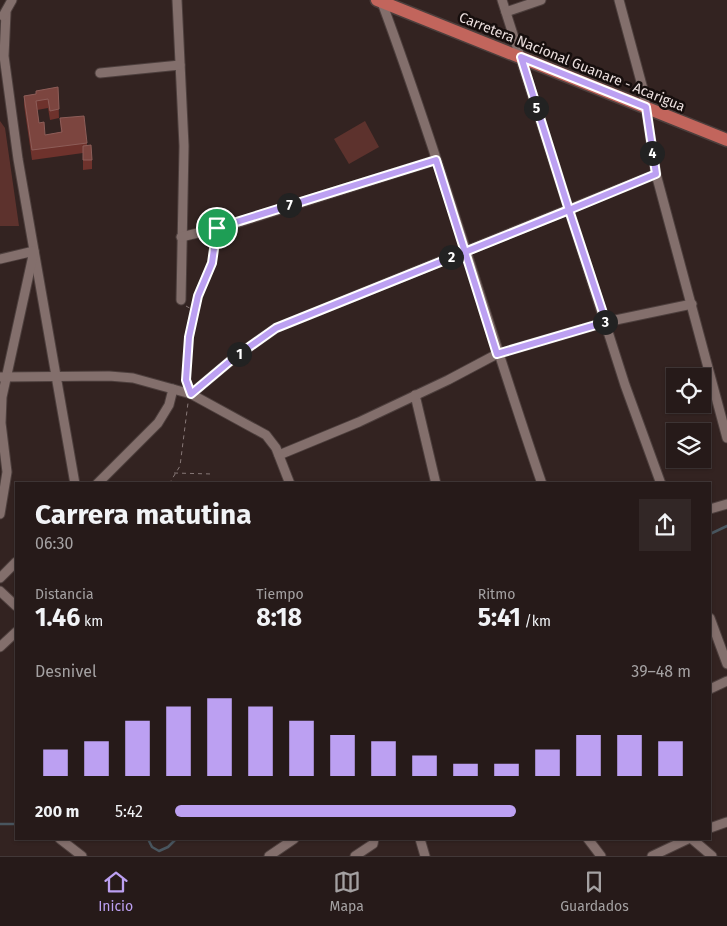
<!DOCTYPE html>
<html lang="es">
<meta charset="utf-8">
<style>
:root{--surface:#261a19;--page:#322726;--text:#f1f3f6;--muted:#a4a1a2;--line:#423838;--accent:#bca0f2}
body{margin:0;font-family:"Fira Sans",sans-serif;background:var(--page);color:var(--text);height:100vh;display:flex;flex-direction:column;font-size:19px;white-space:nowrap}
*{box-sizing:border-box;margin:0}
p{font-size:16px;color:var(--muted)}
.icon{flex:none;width:28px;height:28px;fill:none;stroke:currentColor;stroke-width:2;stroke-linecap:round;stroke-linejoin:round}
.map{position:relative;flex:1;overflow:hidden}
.side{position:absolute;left:15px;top:482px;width:696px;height:358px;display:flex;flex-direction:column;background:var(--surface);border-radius:0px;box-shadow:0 1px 4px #0004,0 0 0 1px var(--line)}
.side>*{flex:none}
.fabs{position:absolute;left:666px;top:368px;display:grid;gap:10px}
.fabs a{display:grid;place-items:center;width:45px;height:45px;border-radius:0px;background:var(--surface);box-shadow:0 1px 4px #0004,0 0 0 1px var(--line);font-size:25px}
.pin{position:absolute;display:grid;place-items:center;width:42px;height:42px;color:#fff;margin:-21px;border:2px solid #fff;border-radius:50%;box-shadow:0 1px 5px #0007}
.km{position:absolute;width:25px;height:25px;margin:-12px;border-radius:50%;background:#222;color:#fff;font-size:14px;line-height:25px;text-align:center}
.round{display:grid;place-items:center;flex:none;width:52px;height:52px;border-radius:0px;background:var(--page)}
.headline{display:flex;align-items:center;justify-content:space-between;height:85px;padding:0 20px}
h1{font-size:28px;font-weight:700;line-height:38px}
.stats{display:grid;grid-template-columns:repeat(3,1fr);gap:8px;height:85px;padding:5px 20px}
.stats div{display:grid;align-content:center}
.stats b{font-size:25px;font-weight:700}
.stats small{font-size:14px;font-weight:400}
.stats p{font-size:14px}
.chart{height:140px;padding:10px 20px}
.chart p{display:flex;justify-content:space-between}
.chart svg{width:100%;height:90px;margin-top:5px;stroke:var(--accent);stroke-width:6}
ul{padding:0 20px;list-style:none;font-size:16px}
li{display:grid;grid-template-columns:80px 60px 1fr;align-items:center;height:38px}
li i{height:12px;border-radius:6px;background:var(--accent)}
.dock{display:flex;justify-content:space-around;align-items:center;height:70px;border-top:1px solid var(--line);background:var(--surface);font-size:14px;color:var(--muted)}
.dock a{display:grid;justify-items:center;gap:2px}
.dock .active{color:var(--accent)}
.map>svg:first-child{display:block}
</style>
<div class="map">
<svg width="727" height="856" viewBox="0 0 727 856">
<rect width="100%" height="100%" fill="#332321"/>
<!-- green -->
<g fill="#5d322d">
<polygon points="0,121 5,128 19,226 0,226"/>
<polygon points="365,121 379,147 349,164 334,139"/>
</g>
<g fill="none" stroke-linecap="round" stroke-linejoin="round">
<!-- stream -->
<g stroke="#49565f" stroke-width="2.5">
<polyline points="710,534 727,526"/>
<polyline points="0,824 16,824"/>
<polyline points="148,839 152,847 159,851 168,847 176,839"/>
</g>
<!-- street casing -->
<g stroke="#4d3f3d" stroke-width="11">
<g id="street">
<polyline points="177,0 184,146 181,300"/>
<path d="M 381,0 C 440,159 487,323 542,484"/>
<polyline points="502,0 625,385 661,484"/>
<polyline points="619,0 643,89 656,174 727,438"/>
<polyline points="506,12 541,0"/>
<polyline points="6,13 4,56 18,159 75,484"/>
<polyline points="3,16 12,0"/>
<polyline points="100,73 180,65"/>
<polyline points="181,237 227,226 436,160"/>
<polyline points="0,259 34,251 2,397 1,423 7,472 0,514"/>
<polyline points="0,377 109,376 133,378 191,394 266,435 276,448 290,484"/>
<polyline points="191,394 235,357 276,328 656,174"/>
<polyline points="415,395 436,484"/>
<polyline points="279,455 359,422 448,380 497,354 606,322 692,304"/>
<polyline points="97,484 158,423 169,405 173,389"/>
<polyline points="710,509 727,504"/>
<polyline points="0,578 16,562"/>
<polyline points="0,591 16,606"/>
<polyline points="710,618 727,664"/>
<polyline points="0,647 16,632"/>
<polyline points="710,689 727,681"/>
<polyline points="710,828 727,822"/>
<polyline points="60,839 82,856"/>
<polyline points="420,839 425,856"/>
<polyline points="588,839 601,856"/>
<polyline points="692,839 712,856"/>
<polyline points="269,856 294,839"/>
<polyline points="355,856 373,844 374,839"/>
<polyline points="652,856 688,839"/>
</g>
</g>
<!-- primary casing -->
<g stroke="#4d3f3d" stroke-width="15">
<polyline id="primary" points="377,0 727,140"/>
</g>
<!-- path -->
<g stroke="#877877" stroke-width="1" stroke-dasharray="4 4" stroke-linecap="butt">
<polyline points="186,306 193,310"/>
<path d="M 186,383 C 181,332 208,287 215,239"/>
<polyline points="174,473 212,474"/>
<polyline points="169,484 180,466 188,403"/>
</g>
<!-- street -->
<use href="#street" stroke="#836f6c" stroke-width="9"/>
<!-- primary -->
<use href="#primary" stroke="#c2655c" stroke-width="12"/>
</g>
<!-- wall -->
<polygon fill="#6e322c" points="58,87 59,118 50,120 48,108 37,110 39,123 45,135 61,132 60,118 87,143 87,145 92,160 92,169 83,170 83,153 32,160 24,105 24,96 36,94 36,91"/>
<!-- building -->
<g fill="#7c453f" stroke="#8d5d58">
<polygon points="58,87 59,109 50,111 48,99 36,101 39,123 44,122 45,135 62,132 60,118 84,116 87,143 32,150 24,96 36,94 36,91"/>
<polygon points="91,145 92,160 83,160 83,146"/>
</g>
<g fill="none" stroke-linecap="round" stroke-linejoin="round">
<!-- route casing -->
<g stroke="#fff" stroke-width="10">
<polyline id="route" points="217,228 212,263 198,296 189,337 186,380 191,394 235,357 276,328 465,252 497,354 606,322 569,210 656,174 646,107 521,57 569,210 465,252 436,160 217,228"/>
</g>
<!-- route -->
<use href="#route" stroke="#bca0f2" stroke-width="6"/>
</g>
<g text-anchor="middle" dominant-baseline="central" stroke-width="5" stroke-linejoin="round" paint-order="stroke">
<!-- street labels -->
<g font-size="14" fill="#ebdfde" stroke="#160e0d">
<text transform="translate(572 62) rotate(22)">Carretera Nacional Guanare - Acarigua</text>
</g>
</g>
</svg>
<div class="fabs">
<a><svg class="icon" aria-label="locate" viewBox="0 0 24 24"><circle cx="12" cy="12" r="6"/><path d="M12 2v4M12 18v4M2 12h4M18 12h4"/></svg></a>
<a><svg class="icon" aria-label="layers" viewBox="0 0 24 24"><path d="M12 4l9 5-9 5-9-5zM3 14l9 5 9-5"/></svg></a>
</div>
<div class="pin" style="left:217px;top:228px;background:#1e9e55"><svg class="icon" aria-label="arrive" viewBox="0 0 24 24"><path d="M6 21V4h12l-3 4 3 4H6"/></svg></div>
<b class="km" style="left:239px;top:354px">1</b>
<b class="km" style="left:451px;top:257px">2</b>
<b class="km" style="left:605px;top:322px">3</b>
<b class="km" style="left:652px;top:153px">4</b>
<b class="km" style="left:536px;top:108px">5</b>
<b class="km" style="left:289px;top:205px">7</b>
<section class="side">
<div class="headline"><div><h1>Carrera matutina</h1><p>06:30</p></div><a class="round"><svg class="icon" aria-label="share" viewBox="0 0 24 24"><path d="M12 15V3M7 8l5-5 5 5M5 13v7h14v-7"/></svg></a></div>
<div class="stats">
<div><p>Distancia</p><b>1.46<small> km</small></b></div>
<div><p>Tiempo</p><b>8:18</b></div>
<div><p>Ritmo</p><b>5:41<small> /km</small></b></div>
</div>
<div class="chart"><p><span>Desnivel</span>39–48 m</p>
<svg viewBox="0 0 160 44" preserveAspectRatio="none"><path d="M5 44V31M15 44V27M25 44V17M35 44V10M45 44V6M55 44V10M65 44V17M75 44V24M85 44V27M95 44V34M105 44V38M115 44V38M125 44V31M135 44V24M145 44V24M155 44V27"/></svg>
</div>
<ul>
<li><b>200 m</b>5:42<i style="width:66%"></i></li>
</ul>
</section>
</div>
<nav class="dock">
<a class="active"><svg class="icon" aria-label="home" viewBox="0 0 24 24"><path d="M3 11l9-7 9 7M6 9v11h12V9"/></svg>Inicio</a>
<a><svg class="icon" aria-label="map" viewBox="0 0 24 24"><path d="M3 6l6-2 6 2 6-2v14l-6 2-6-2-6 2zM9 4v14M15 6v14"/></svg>Mapa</a>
<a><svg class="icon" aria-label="saved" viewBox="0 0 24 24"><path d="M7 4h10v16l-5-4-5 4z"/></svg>Guardados</a>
</nav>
